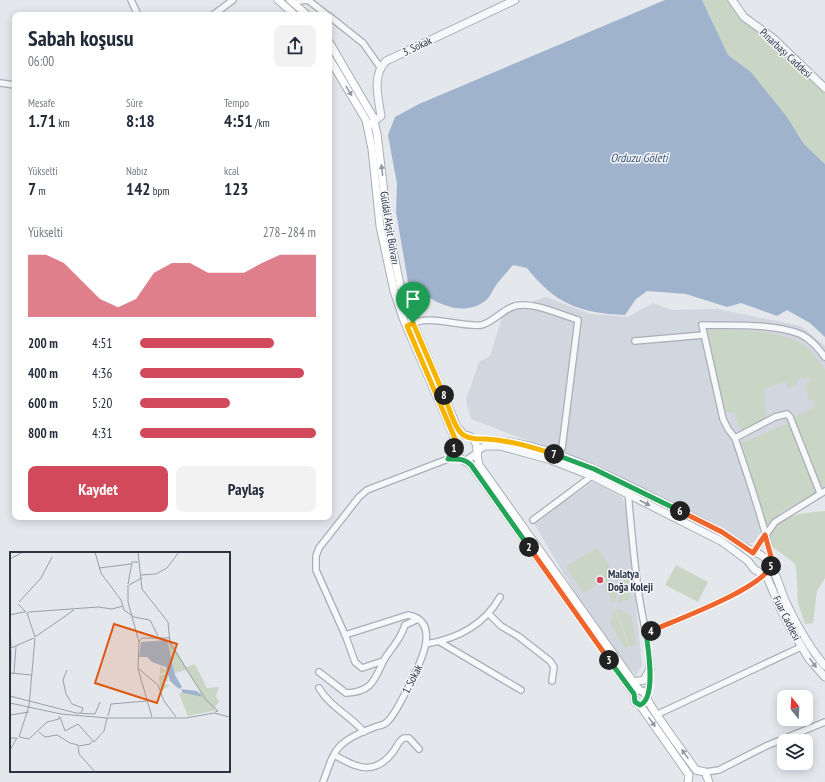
<!DOCTYPE html>
<html lang="tr">
<meta charset="utf-8">
<style>
:root{--surface:#fff;--page:#f2f2f3;--text:#1f2937;--muted:#747a83;--accent:#d1495b}
body{margin:0;font-family:"PT Sans Narrow",sans-serif;background:var(--page);color:var(--text);height:100vh;display:flex;flex-direction:column;font-size:15px;white-space:nowrap}
*{box-sizing:border-box;margin:0}
p{font-size:13px;color:var(--muted)}
.icon{flex:none;width:22px;height:22px;fill:none;stroke:currentColor;stroke-width:2;stroke-linecap:round;stroke-linejoin:round}
.map{position:relative;flex:1;overflow:hidden}
.panel{position:absolute;left:12px;top:12px;width:320px;height:508px;display:flex;flex-direction:column;background:var(--surface);border-radius:8px;box-shadow:0 2px 10px #0003}
.panel>*{flex:none}
.needle{width:26px;rotate:342deg}
.fabs{position:absolute;left:777px;top:690px;display:grid;gap:8px}
.fabs a{display:grid;place-items:center;width:36px;height:36px;border-radius:8px;background:var(--surface);box-shadow:0 2px 10px #0003;font-size:20px}
.pin{position:absolute;display:grid;place-items:center;width:34px;height:34px;color:#fff;margin:-41px -17px;border-radius:50% 50% 50% 0;rotate:-45deg;box-shadow:0 0 4px #0007}
.pin .icon{rotate:45deg}
.km{position:absolute;width:20px;height:20px;margin:-10px;border-radius:50%;background:#222;color:#fff;font-size:11px;line-height:20px;text-align:center}
.round{display:grid;place-items:center;flex:none;width:42px;height:42px;border-radius:8px;background:var(--page)}
.overview{display:flex;align-items:center;justify-content:space-between;height:68px;padding:0 16px}
h1{font-size:22px;font-weight:700;line-height:30px}
.metrics{display:grid;grid-template-columns:repeat(3,1fr);gap:6px;height:68px;padding:4px 16px}
.metrics div{display:grid;align-content:center}
.metrics b{font-size:17px;font-weight:700}
.metrics small{font-size:11px;font-weight:400}
.metrics p{font-size:11px}
.chart{height:112px;padding:8px 16px}
.chart p{display:flex;justify-content:space-between}
.chart svg{width:100%;height:72px;margin-top:4px;fill:var(--accent);opacity:.7}
.cta{display:flex;gap:8px;margin-top:auto;padding:8px 16px}
.cta a{flex:1;height:46px;border-radius:8px;background:var(--accent);color:#fff;font-size:16px;font-weight:700;line-height:46px;text-align:center}
.cta a+a{background:var(--page);color:var(--text)}
ul{padding:0 16px;list-style:none;font-size:13px}
li{display:grid;grid-template-columns:64px 48px 1fr;align-items:center;height:30px}
li i{height:10px;border-radius:5px;background:var(--accent)}
.map>svg:first-child{display:block}
</style>
<div class="map">
<svg width="825" height="782" viewBox="0 0 825 782">
<rect width="100%" height="100%" fill="#e4e7ec"/>
<!-- built -->
<g fill="#d2d6de">
<polygon points="546,297 590,314 628,317 653,303 672,310 718,309 801,326 825,346 825,494 771,517 754,542 748,544 617,475 471,419 466,400 479,362 490,356 504,311"/>
<polygon points="593,482 622,497 626,508 642,665 636,676 602,638 533,522"/>
</g>
<!-- green -->
<g fill="#c9d6c5">
<polygon points="702,0 732,0 737,8 825,88 825,164 804,144 787,117 751,72 728,55"/>
<path d="M 708,330 C 732,330 776,330 797,341 C 808,346 819,360 825,370 L 825,485 L 823,486 L 815,479 L 794,417 L 815,407 L 814,400 L 808,400 L 806,383 L 810,381 L 809,377 L 798,379 L 797,384 L 788,389 L 785,382 L 764,389 L 766,416 L 762,421 L 749,430 L 739,428 L 735,413 L 723,411 L 712,365 Z"/>
<polygon points="790,422 817,492 785,509 765,527 742,443"/>
<path d="M 825,511 L 825,578 L 817,591 L 813,623 L 805,624 L 798,603 L 796,567 L 794,563 L 769,544 C 770,515 802,513 825,511 Z"/>
<polygon points="597,547 616,576 602,585 599,583 584,593 566,567"/>
<polygon points="676,565 708,582 698,602 665,585"/>
<polygon points="628,577 630,599 618,604 623,580"/>
<polygon points="621,581 615,602 613,603 606,590"/>
<polygon points="618,609 631,615 636,645 630,647 616,610"/>
<polygon points="614,610 629,647 625,648 610,623"/>
</g>
<!-- water -->
<path fill="#9fb4cc" d="M 665,0 L 702,0 L 728,55 L 751,72 L 787,117 L 804,144 L 825,164 L 825,337 L 810,323 L 787,310 L 777,316 L 741,303 L 727,307 L 686,294 L 647,291 L 636,299 L 625,315 C 580,313 555,304 527,268 L 513,265 C 508,271 502,277 497,284 C 493,289 490,298 485,301 C 459,320 428,299 408,282 L 396,212 L 397,184 L 388,135 L 395,117 L 419,104 Z"/>
<g fill="none" stroke-linecap="round" stroke-linejoin="round">
<!-- minor casing -->
<g stroke="#a9aeb7" stroke-width="8">
<g id="minor">
<polyline points="131,0 138,15"/>
<polyline points="299,1 308,0 327,15"/>
<polyline points="213,15 233,0"/>
<polyline points="329,16 363,43 380,67"/>
<polyline points="0,83 15,85"/>
<path d="M 410,324 C 432,314 458,327 481,325 C 490,324 501,312 510,308 C 526,298 561,315 578,320 L 562,448"/>
<polyline points="635,341 704,335"/>
<polyline points="735,438 775,417 787,414 790,417 820,493"/>
<path d="M 628,492 C 631,527 634,562 639,596 C 644,629 655,663 647,696"/>
<polyline points="533,520 592,476"/>
<polyline points="753,553 775,522 825,491"/>
<polyline points="489,614 501,626 518,636 550,661 554,667 552,681"/>
<path d="M 646,633 C 668,624 766,586 771,566 C 775,553 741,457 735,438 L 728,429 L 723,419 L 702,325 C 731,326 773,323 800,334 C 811,339 818,348 825,357"/>
<polyline points="440,642 521,690"/>
<path d="M 426,644 C 457,639 484,625 500,597"/>
<polyline points="383,661 362,668 355,662 346,637 316,570 316,556 319,548 359,497 367,490 448,459 461,459"/>
<path d="M 319,672 L 346,693 C 371,692 374,681 383,662 C 386,655 393,648 397,641 C 401,636 403,630 405,625 L 418,619"/>
<path d="M 319,688 C 330,707 351,716 364,732"/>
<polyline points="656,715 801,647"/>
<path d="M 334,755 C 356,767 374,777 393,752 C 397,747 398,741 404,738 L 409,738 L 419,749"/>
<polyline points="705,772 719,770 766,746 825,722"/>
<path d="M 323,782 C 328,770 331,755 340,746 C 348,738 364,731 375,727 C 380,725 384,726 388,721 C 396,713 401,700 407,690 C 416,671 445,622 408,615 L 345,635"/>
</g>
</g>
<!-- tertiary casing -->
<g stroke="#a9aeb7" stroke-width="9">
<g id="tertiary">
<polyline points="732,0 744,17 773,38 825,88"/>
<path d="M 368,126 L 381,116 C 378,97 372,75 386,61 L 515,0"/>
<path d="M 474,440 C 533,436 604,473 656,499 C 685,513 714,527 741,545 C 749,550 761,553 767,560 C 776,571 779,585 784,598 C 795,622 808,646 825,666"/>
<polyline points="478,450 485,446 500,446 551,460 592,476 721,541 748,561 754,569 767,577 781,610 791,629 809,659 825,677"/>
<polyline points="466,461 476,454"/>
<polyline points="633,682 644,680 650,669"/>
</g>
</g>
<!-- secondary casing -->
<g stroke="#a9aeb7" stroke-width="9">
<g id="secondary">
<polyline points="278,0 295,15"/>
<polyline points="290,0 307,15"/>
<path d="M 329,42 L 373,117 L 377,134 L 388,226 L 400,285 L 413,323 L 457,427 L 464,435 C 482,437 475,454 479,465 L 639,690 C 648,692 646,700 651,706 C 665,728 681,749 696,770 L 705,772 L 709,782"/>
<path d="M 329,58 L 366,120 L 372,149 L 380,226 L 394,291 L 403,318 L 453,434 C 456,441 453,453 460,458 C 464,461 467,462 471,465 L 634,694 L 635,702 L 640,705 L 689,775 L 688,782"/>
</g>
</g>
<!-- minor -->
<use href="#minor" stroke="#f7f8fa" stroke-width="5.5"/>
<!-- tertiary -->
<use href="#tertiary" stroke="#f7f8fa" stroke-width="7"/>
<!-- secondary -->
<use href="#secondary" stroke="#fff" stroke-width="7"/>
</g>
<!-- one-way arrows -->
<defs><path id="oneway-solid" d="M-6-.8H1V-3.2L6.5 0L1 3.2V.8H-6Z"/></defs>
<g fill="#959aa2">
<use href="#oneway-solid" transform="translate(349 91) rotate(59)"/>
<use href="#oneway-solid" transform="translate(382 170) rotate(-97)"/>
<use href="#oneway-solid" transform="translate(652 722) rotate(55)"/>
<use href="#oneway-solid" transform="translate(685 754) rotate(-126)"/>
</g>
<g fill="#9196a0">
<use href="#oneway-solid" transform="translate(645 503) rotate(27)"/>
<use href="#oneway-solid" transform="translate(813 663) rotate(54)"/>
</g>
<g fill="none" stroke-linecap="round" stroke-linejoin="round">
<!-- split-1 casing -->
<g stroke="#fff" stroke-width="8">
<polyline id="split-1" points="413,323 407,326 453,434 456,441 454,448"/>
</g>
<!-- split-2 casing -->
<g stroke="#fff" stroke-width="8">
<path id="split-2" d="M 454,448 L 448,459 C 457,459 464,458 471,465 L 529,547"/>
</g>
<!-- split-3 casing -->
<g stroke="#fff" stroke-width="8">
<polyline id="split-3" points="529,547 609,660"/>
</g>
<!-- split-4 casing -->
<g stroke="#fff" stroke-width="8">
<path id="split-4" d="M 609,660 L 634,694 L 635,702 L 640,705 C 657,698 648,648 646,633 L 651,631"/>
</g>
<!-- split-5 casing -->
<g stroke="#fff" stroke-width="8">
<path id="split-5" d="M 651,631 C 676,620 761,589 771,566"/>
</g>
<!-- split-6 casing -->
<g stroke="#fff" stroke-width="8">
<polyline id="split-6" points="680,511 722,532 753,553 765,535 772,560 771,566"/>
</g>
<!-- split-7 casing -->
<g stroke="#fff" stroke-width="8">
<polyline id="split-7" points="554,454 594,469 680,511"/>
</g>
<!-- split-8 casing -->
<g stroke="#fff" stroke-width="8">
<path id="split-8" d="M 444,395 C 449,407 453,425 462,434 C 468,439 477,439 485,439 C 509,440 531,447 554,454"/>
</g>
<!-- split-9 casing -->
<g stroke="#fff" stroke-width="8">
<polyline id="split-9" points="413,323 444,395"/>
</g>
<!-- split-1 -->
<use href="#split-1" stroke="#f5b400" stroke-width="5"/>
<!-- split-2 -->
<use href="#split-2" stroke="#22a559" stroke-width="5"/>
<!-- split-3 -->
<use href="#split-3" stroke="#f0652b" stroke-width="5"/>
<!-- split-4 -->
<use href="#split-4" stroke="#22a559" stroke-width="5"/>
<!-- split-5 -->
<use href="#split-5" stroke="#f0652b" stroke-width="5"/>
<!-- split-6 -->
<use href="#split-6" stroke="#f0652b" stroke-width="5"/>
<!-- split-7 -->
<use href="#split-7" stroke="#22a559" stroke-width="5"/>
<!-- split-8 -->
<use href="#split-8" stroke="#f5b400" stroke-width="5"/>
<!-- split-9 -->
<use href="#split-9" stroke="#f5b400" stroke-width="5"/>
</g>
<!-- markers -->
<circle fill="#d1495b" stroke="#f4f6f9" stroke-width="1.5" cx="600" cy="580" r="4"/>
<g text-anchor="middle" dominant-baseline="central" stroke-width="3" stroke-linejoin="round" paint-order="stroke">
<!-- street labels -->
<g font-size="11" fill="#2b3445" stroke="#f4f6f9">
<text transform="translate(417 46) rotate(-25)">3. Sokak</text>
<text transform="translate(786 53) rotate(43)">Pınarbaşı Caddesi</text>
<text transform="translate(390 228) rotate(81)">Güldal Akşit Bulvarı</text>
<text transform="translate(787 618) rotate(63)">Fuar Caddesi</text>
<text transform="translate(412 679) rotate(-63)">1. Sokak</text>
</g>
<!-- poi labels -->
<g font-size="11" font-weight="bold" fill="#2b3445" stroke="#f4f6f9" text-anchor="start">
<text x="608" y="574">Malatya<tspan x="608" dy="13">Doğa Koleji</tspan></text>
</g>
<!-- water labels -->
<g font-size="12" font-style="italic" fill="#34527a" stroke="#f4f6f9">
<text x="639" y="157">Orduzu Göleti</text>
</g>
</g>
<!-- overview -->
<g transform="translate(10 552)">
<rect width="220" height="220" fill="#e4e7ec"/>
<path d="M 160,87 L 176,115 L 185,112 L 197,136 L 209,135 L 206,144 L 209,150 L 204,156 L 207,158 L 178,164 L 169,142 L 172,140 L 181,143 L 191,140 L 176,118 L 165,121 L 158,94 L 157,88 ZM 150,114 L 158,120 L 158,129 L 151,130 L 160,134 L 150,139 L 149,124 L 156,122 L 154,120 L 150,122 Z" fill="#c9d6c5"/>
<path d="M 157,88 L 165,123 L 172,135 L 169,137 L 160,129 L 156,115 L 142,110 L 137,105 L 129,105 L 131,90 ZM 171,137 L 187,139 L 193,145 L 173,141 Z" fill="#9fb4cc"/>
<path fill="none" stroke="#9a9fa9" stroke-width="1" d="M 85,0 L 91,21 L 111,48 L 114,58 L 124,65 L 140,68 L 148,84M 128,0 L 132,37 L 158,70 L 160,91 L 196,148 L 208,159 L 205,160M 0,7 L 13,0M 89,16 L 121,12M 131,23 L 146,22 L 157,16 L 169,0M 118,32 L 122,10 L 128,10M 118,33 L 118,50 L 129,90 L 128,117 L 142,165M 119,33 L 132,26M 9,50 L 31,26 L 42,5M 8,52 L 16,60 L 13,60M 19,60 L 88,55 L 102,57 L 113,54M 19,60 L 17,61 L 25,85M 0,63 L 13,60M 0,72 L 1,96M 25,85 L 64,58M 129,90 L 132,86 L 160,86M 1,96 L 24,86M 129,117 L 148,133 L 154,149 L 166,165M 57,118 L 53,128 L 56,142 L 62,152 L 73,156 L 71,161M 0,121 L 22,123M 4,121 L 6,94M 0,144 L 66,161 L 85,162 L 90,150M 0,146 L 1,98M 0,151 L 51,162 L 97,166 L 176,166 L 204,161 L 220,165M 0,163 L 19,160M 98,164 L 101,152 L 137,149M 50,165 L 55,179 L 68,172 L 84,190 L 94,179 L 97,166M 29,180 L 35,185 L 47,183 L 60,191 L 68,193 L 69,202 L 85,220M 9,185 L 19,187 L 37,170 L 49,167 L 49,164M 9,185 L 19,154 L 25,86M 0,186 L 7,186 L 0,198M 69,194 L 80,192 L 82,189"/>
<path fill="#df570f" fill-opacity="0.15" stroke="#df570f" stroke-width="2" d="M 104,72 L 167,92 L 147,151 L 85,131 Z"/>
<rect width="220" height="220" fill="none" stroke="#2b3445" stroke-width="2"/>
</g>
</svg>
<div class="fabs">
<a><svg class="needle" viewBox="-14 -14 28 28"><path d="M0-13l5 13h-10z" fill="#e53935"/><path d="M0 13l5-13h-10z" fill="#747a83"/></svg></a>
<a><svg class="icon" aria-label="layers" viewBox="0 0 24 24"><path d="M12 4l9 5-9 5-9-5zM3 14l9 5 9-5"/></svg></a>
</div>
<div class="pin" style="left:413px;top:323px;background:#1e9e55"><svg class="icon" aria-label="arrive" viewBox="0 0 24 24"><path d="M6 21V4h12l-3 4 3 4H6"/></svg></div>
<b class="km" style="left:454px;top:448px">1</b>
<b class="km" style="left:529px;top:547px">2</b>
<b class="km" style="left:609px;top:660px">3</b>
<b class="km" style="left:651px;top:631px">4</b>
<b class="km" style="left:771px;top:566px">5</b>
<b class="km" style="left:680px;top:511px">6</b>
<b class="km" style="left:554px;top:454px">7</b>
<b class="km" style="left:444px;top:395px">8</b>
<section class="panel">
<div class="overview"><div><h1>Sabah koşusu</h1><p>06:00</p></div><a class="round"><svg class="icon" aria-label="share" viewBox="0 0 24 24"><path d="M12 15V3M7 8l5-5 5 5M5 13v7h14v-7"/></svg></a></div>
<div class="metrics">
<div><p>Mesafe</p><b>1.71<small> km</small></b></div>
<div><p>Süre</p><b>8:18</b></div>
<div><p>Tempo</p><b>4:51<small> /km</small></b></div>
</div>
<div class="metrics">
<div><p>Yükselti</p><b>7<small> m</small></b></div>
<div><p>Nabız</p><b>142<small> bpm</small></b></div>
<div><p>kcal</p><b>123</b></div>
</div>
<div class="chart"><p><span>Yükselti</span>278–284 m</p>
<svg viewBox="0 0 160 44" preserveAspectRatio="none"><path d="M0 44V6L10 6L20 11L30 22L40 33L50 38L60 33L70 17L80 11L90 11L100 17L110 17L120 17L130 11L140 6L150 6L160 6V44z"/></svg>
</div>
<ul>
<li><b>200 m</b>4:51<i style="width:76%"></i></li>
<li><b>400 m</b>4:36<i style="width:93%"></i></li>
<li><b>600 m</b>5:20<i style="width:51%"></i></li>
<li><b>800 m</b>4:31<i style="width:100%"></i></li>
</ul>
<div class="cta"><a>Kaydet</a><a>Paylaş</a></div>
</section>
</div>
